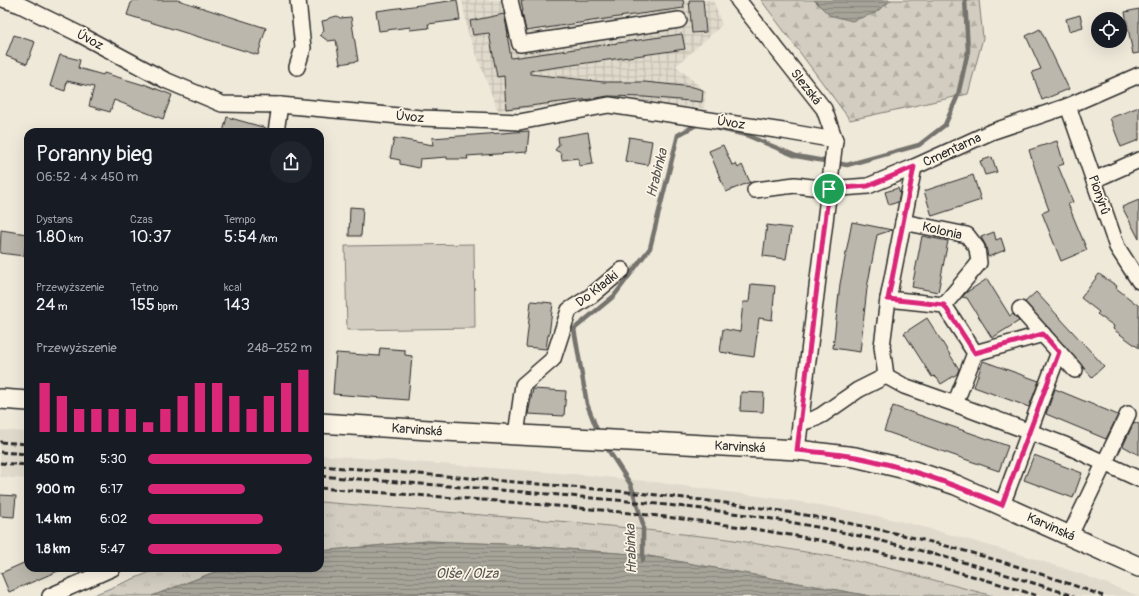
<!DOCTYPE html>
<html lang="pl">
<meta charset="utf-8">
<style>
:root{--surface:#171b24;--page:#20242c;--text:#f1f3f6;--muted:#9ea1a6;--accent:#db2777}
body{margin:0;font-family:Pangolin,sans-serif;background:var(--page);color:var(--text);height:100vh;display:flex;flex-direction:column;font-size:15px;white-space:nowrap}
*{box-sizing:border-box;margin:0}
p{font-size:13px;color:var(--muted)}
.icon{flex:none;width:22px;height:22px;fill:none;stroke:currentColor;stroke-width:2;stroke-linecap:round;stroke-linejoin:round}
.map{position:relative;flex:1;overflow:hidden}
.sheet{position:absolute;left:24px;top:128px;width:300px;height:444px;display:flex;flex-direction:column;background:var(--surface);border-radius:12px;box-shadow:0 4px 16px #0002}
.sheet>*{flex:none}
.tools{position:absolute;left:1091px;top:12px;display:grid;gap:8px}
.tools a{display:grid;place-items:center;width:36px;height:36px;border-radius:50%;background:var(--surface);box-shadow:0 4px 16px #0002;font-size:20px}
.pin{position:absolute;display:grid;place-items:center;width:34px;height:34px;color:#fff;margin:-17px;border:2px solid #fff;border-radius:50%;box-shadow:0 1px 4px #0007}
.round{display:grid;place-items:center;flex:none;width:42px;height:42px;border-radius:21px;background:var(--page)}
.headline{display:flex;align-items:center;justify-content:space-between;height:68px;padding:0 12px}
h1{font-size:22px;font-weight:600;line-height:30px}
.metrics{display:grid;grid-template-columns:repeat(3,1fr);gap:6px;height:68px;padding:4px 12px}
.metrics div{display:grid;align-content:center}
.metrics b{font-size:17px;font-weight:600}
.metrics small{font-size:11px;font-weight:400}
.metrics p{font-size:11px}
.chart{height:112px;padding:8px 12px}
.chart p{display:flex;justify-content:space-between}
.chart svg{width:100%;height:72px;margin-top:4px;stroke:var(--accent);stroke-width:6}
ul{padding:0 12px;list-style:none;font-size:13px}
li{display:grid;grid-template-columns:64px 48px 1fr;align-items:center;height:30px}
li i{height:10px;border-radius:5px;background:var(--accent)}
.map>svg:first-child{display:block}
</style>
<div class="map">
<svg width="1139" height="596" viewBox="0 0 1139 596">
<defs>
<pattern id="industrial-grid" width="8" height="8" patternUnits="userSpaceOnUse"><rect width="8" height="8" fill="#e0dacc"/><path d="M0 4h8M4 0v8" fill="none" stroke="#c0bbaf"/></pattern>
<pattern id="grass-tufts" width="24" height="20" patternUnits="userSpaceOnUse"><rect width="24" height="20" fill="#d2cdc0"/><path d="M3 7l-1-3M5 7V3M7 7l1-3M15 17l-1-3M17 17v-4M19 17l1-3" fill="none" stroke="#b4b0a5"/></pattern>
<pattern id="forest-firs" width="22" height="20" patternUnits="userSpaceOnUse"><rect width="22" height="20" fill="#d2cdc0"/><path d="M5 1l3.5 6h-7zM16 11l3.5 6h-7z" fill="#b4b0a5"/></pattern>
<pattern id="water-rules" width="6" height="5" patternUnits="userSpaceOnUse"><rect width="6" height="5" fill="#a6a399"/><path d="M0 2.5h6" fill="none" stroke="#87857d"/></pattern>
</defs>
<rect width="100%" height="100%" fill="#efe9da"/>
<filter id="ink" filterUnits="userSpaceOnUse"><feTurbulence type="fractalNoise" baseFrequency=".025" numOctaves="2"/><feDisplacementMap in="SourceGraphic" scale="8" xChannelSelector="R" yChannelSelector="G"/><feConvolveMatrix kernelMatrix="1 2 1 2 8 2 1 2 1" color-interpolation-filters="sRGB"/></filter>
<g filter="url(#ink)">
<!-- built -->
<g fill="#e0dacc">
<polygon points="0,430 28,432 28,479 0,477"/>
<polygon points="320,455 586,475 654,482 795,501 859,512 916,525 1026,556 1081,574 1139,596 993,596 904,572 847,559 728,539 582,523 320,502"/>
</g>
<!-- industrial -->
<polygon fill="url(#industrial-grid)" points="462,0 713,0 722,25 676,66 706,92 704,108 606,102 498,111 468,33"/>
<!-- grass -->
<g fill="url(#grass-tufts)" stroke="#7e7c76">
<polygon points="320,502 582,523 728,539 847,559 904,572 993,596 870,596 643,555 503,544 427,541 320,551"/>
<polygon points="160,568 225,568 152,596 91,596"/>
</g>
<!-- forest -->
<g fill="url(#forest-firs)" stroke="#7e7c76">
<polygon points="761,0 814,0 829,15 875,13 891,0 979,0 983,38 968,94 850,120"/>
<polygon points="448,593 479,596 332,596 333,595"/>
</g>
<!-- pitch -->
<polygon fill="#d2cdc0" stroke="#7e7c76" points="474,244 475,328 347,330 345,246"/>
<!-- water -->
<g fill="url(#water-rules)" stroke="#75736d">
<polygon points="814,0 891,0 875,13 852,21 829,15"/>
<polygon points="427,541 503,544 643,555 870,596 479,596 448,593 332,596 152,596 225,568 320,568 320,551"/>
</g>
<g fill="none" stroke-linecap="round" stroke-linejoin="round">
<!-- stream -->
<g stroke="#75736d" stroke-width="4.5">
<polyline points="716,128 746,135 796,156 847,165 919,145 945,125 958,95 968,51 965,0"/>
<polyline points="599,435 587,404 574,329 614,296 650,248 678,135 698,124"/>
<polyline points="605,445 631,485 643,524 643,560"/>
</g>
</g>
<!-- building -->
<g fill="#bcb7ac" stroke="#2b2b2b">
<polygon points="132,0 178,0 266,28 258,55 127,15"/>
<polygon points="457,0 460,20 428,24 429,28 410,30 410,27 379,31 376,11"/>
<polygon points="521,0 683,0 684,8 625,16 526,31 522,12 523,11"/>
<polygon points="689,0 703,0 706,32 692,33"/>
<polygon points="1139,9 1139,53 1133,54 1125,12"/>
<polygon points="504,14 508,34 507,34 511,58 682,34 685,49 530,71 530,74 604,82 645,82 693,87 703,90 702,102 644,97 608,96 591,99 561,102 506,109 504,76 497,77 489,33 473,35 470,21"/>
<polygon points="1080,15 1083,27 1069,31 1066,19"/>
<polygon points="337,16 340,18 351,17 358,61 340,64 336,40 328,41 320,35 324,31 322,21 327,20 329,18"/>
<polygon points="1040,29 1069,89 1042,100 1032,72 1041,69 1026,36"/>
<polygon points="14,35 35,42 27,64 6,56"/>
<polygon points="60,55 80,60 78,68 103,75 104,73 144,85 144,84 172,95 163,119 114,100 110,112 89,106 94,87 67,81 65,91 50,86"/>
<polygon points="1139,107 1139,140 1121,147 1110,118"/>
<polygon points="227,117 266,128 266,132 223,132"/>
<polygon points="529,131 527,152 467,156 468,159 447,159 447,157 420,159 419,168 400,164 400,160 390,158 394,138 433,145 432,138"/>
<polygon points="588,132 593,164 579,166 578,158 562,160 561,153 555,150 559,145 558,137"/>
<polygon points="629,137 652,141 648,165 625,161"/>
<polygon points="1057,141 1064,164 1058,166 1073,202 1068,204 1087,250 1061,261 1042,213 1049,210 1042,191 1029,150"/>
<polygon points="723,145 732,165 736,164 738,168 742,165 750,182 726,192 709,151"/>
<polygon points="992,157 997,172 985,175 980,161"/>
<polygon points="973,175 981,200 932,216 924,191"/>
<polygon points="898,188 900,194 898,202 889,205 885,192"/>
<polygon points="1139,200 1139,239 1122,207"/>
<polygon points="350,207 363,208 361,236 349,236"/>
<polygon points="852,222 892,230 877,235 867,288 860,352 833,348 840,284"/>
<polygon points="767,225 791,228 786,259 763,256"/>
<polygon points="1,230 27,234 24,256 0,253"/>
<polygon points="994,232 996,240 1001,238 1005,250 988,257 986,246 981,237"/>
<polygon points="922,236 948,241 938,292 912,287"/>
<polygon points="1099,274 1117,286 1116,288 1139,306 1139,348 1113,329 1114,326 1097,314 1099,312 1081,298"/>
<polygon points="987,279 1010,316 1013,314 1019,321 992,338 967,298 962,297 967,292"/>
<polygon points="751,284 775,286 772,320 759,318 754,357 720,352 723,329 740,332 743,302 749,302"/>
<polygon points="1036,292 1104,366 1092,377 1025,302"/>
<polygon points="531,301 553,303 549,335 548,335 546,349 526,347"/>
<polygon points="927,318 959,369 957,374 941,384 937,378 936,378 934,376 932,377 904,333"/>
<polygon points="380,348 405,350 405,355 412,356 408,400 333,394 336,353 379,356"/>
<polygon points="983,361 1039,381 1029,407 974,387"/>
<polygon points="533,389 566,391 564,416 528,414"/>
<polygon points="1055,389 1118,415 1106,439 1046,414"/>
<polygon points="741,392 764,393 763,412 740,411"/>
<polygon points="893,406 1008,446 999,471 884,431"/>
<polygon points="1134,422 1139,424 1139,455 1123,446"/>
<polygon points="1034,455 1082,473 1073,498 1024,480"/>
<polygon points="0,495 16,496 14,517 0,516"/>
<polygon points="28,561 28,568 65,568 9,592 1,573"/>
</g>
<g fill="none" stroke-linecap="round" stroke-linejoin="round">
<!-- minor casing -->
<g stroke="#2b2b2b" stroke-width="18">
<g id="minor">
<polyline points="5,0 20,5 79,34 165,80 222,104 280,105 421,118 519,122 609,105 783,131 835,140"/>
<polyline points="510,0 520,44 679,20"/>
<polyline points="738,0 824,109 835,140 797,450"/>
<polyline points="297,67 303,48 298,0"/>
<polyline points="1068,106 1117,247 1139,281"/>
<polyline points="276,132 280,105"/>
<polyline points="914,167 888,299 882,346 886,376 904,386 955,404 1065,445 1139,479"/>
<polyline points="1094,180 1139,160"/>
<polyline points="755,190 795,185 829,189 868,186 914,167 991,132 1068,106 1139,75"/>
<polyline points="903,222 967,235 977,248 979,263 944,305"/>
<polyline points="888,299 944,305 975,353 955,404"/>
<polyline points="1020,309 1075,370"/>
<polyline points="975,353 1043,334"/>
<polyline points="800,423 814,419 822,415 858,390 886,376"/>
<polyline points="516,435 523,385 553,359 569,310 591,296 622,270"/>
<polyline points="1002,505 1059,352"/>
<polyline points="1070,535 1128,414"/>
<polyline points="50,596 113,568"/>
</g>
</g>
<!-- major casing -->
<g stroke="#2b2b2b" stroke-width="22">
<g id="major">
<polyline points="0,399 28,401"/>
<polyline points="320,423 445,431 797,450 855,457 914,471 956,485 1139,567"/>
</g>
</g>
<!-- minor -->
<use href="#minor" stroke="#fcf5e5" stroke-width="15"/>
<!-- major -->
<use href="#major" stroke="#fcf5e5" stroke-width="19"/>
<!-- rail -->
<g stroke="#2b2b2b" stroke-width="3" stroke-dasharray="6 3" stroke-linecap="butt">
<polyline points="0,442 28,444"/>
<polyline points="0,452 28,454"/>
<polyline points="0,463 28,465"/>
<path d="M 320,466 C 408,473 496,480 583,488 C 675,496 767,506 857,525 C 940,542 1023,566 1103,596"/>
<path d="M 320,476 C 407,483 494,489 581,497 C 652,503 725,510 795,523 C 890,540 982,566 1074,596"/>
<path d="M 320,488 C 449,498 578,505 706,522 C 818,537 931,561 1038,596"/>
</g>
</g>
</g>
<g fill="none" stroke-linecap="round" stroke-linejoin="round" filter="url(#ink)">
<!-- route casing -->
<g stroke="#fff" stroke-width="8">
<path id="route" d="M 914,167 L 888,299 L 944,305 L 975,353 L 1043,334 L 1059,352 L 1002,505 C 954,484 907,467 856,457 C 837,454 817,452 797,450 L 829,189 L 868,186 Z"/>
</g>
<!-- route -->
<use href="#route" stroke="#db2777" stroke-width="5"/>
</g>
<g text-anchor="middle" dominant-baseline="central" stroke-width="3.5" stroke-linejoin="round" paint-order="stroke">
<!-- street labels -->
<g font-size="13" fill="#2b2b2b" stroke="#fcf5e5">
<text transform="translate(90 40) rotate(28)">Úvoz</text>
<text transform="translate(806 87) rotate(52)">Slezská</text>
<text transform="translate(410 117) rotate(5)">Úvoz</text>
<text transform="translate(731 123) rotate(9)">Úvoz</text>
<text transform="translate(952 150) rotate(-25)">Cmentarna</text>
<text transform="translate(1099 195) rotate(71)">Pionýrů</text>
<text transform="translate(942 231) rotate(13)">Kolonia</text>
<text transform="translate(597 289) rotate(-38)">Do Kładki</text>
<text transform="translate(417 430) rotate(4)">Karvinská</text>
<text transform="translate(740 447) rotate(3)">Karvinská</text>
<text transform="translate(1051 527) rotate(24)">Karvinská</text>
</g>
<!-- water labels -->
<g font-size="14" font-style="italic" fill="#565552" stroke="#fcf5e5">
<text transform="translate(657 173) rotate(-76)">Hrabinka</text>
<text transform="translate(631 549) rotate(-92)">Hrabinka</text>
<text x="467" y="573">Olše / Olza</text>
</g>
</g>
</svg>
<div class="tools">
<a><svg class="icon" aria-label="locate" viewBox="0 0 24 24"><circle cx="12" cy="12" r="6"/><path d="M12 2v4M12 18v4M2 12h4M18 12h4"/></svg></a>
</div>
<div class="pin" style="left:829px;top:189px;background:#1e9e55"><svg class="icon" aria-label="arrive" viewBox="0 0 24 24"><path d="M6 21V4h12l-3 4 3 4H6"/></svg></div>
<section class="sheet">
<div class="headline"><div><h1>Poranny bieg</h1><p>06:52 · 4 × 450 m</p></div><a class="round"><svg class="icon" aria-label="share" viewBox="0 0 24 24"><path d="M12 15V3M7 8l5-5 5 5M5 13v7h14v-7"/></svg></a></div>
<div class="metrics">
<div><p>Dystans</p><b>1.80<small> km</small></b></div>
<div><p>Czas</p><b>10:37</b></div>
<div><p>Tempo</p><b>5:54<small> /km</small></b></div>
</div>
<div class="metrics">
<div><p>Przewyższenie</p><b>24<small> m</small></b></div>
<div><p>Tętno</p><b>155<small> bpm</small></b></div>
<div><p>kcal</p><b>143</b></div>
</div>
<div class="chart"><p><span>Przewyższenie</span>248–252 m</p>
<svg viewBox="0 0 160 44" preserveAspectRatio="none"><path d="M5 44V14M15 44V22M25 44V30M35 44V30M45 44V30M55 44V30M65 44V38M75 44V30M85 44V22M95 44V14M105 44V14M115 44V22M125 44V30M135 44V22M145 44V14M155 44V6"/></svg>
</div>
<ul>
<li><b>450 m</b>5:30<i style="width:100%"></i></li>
<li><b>900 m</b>6:17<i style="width:59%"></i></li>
<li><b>1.4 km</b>6:02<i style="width:70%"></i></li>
<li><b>1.8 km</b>5:47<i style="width:82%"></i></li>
</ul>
</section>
</div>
